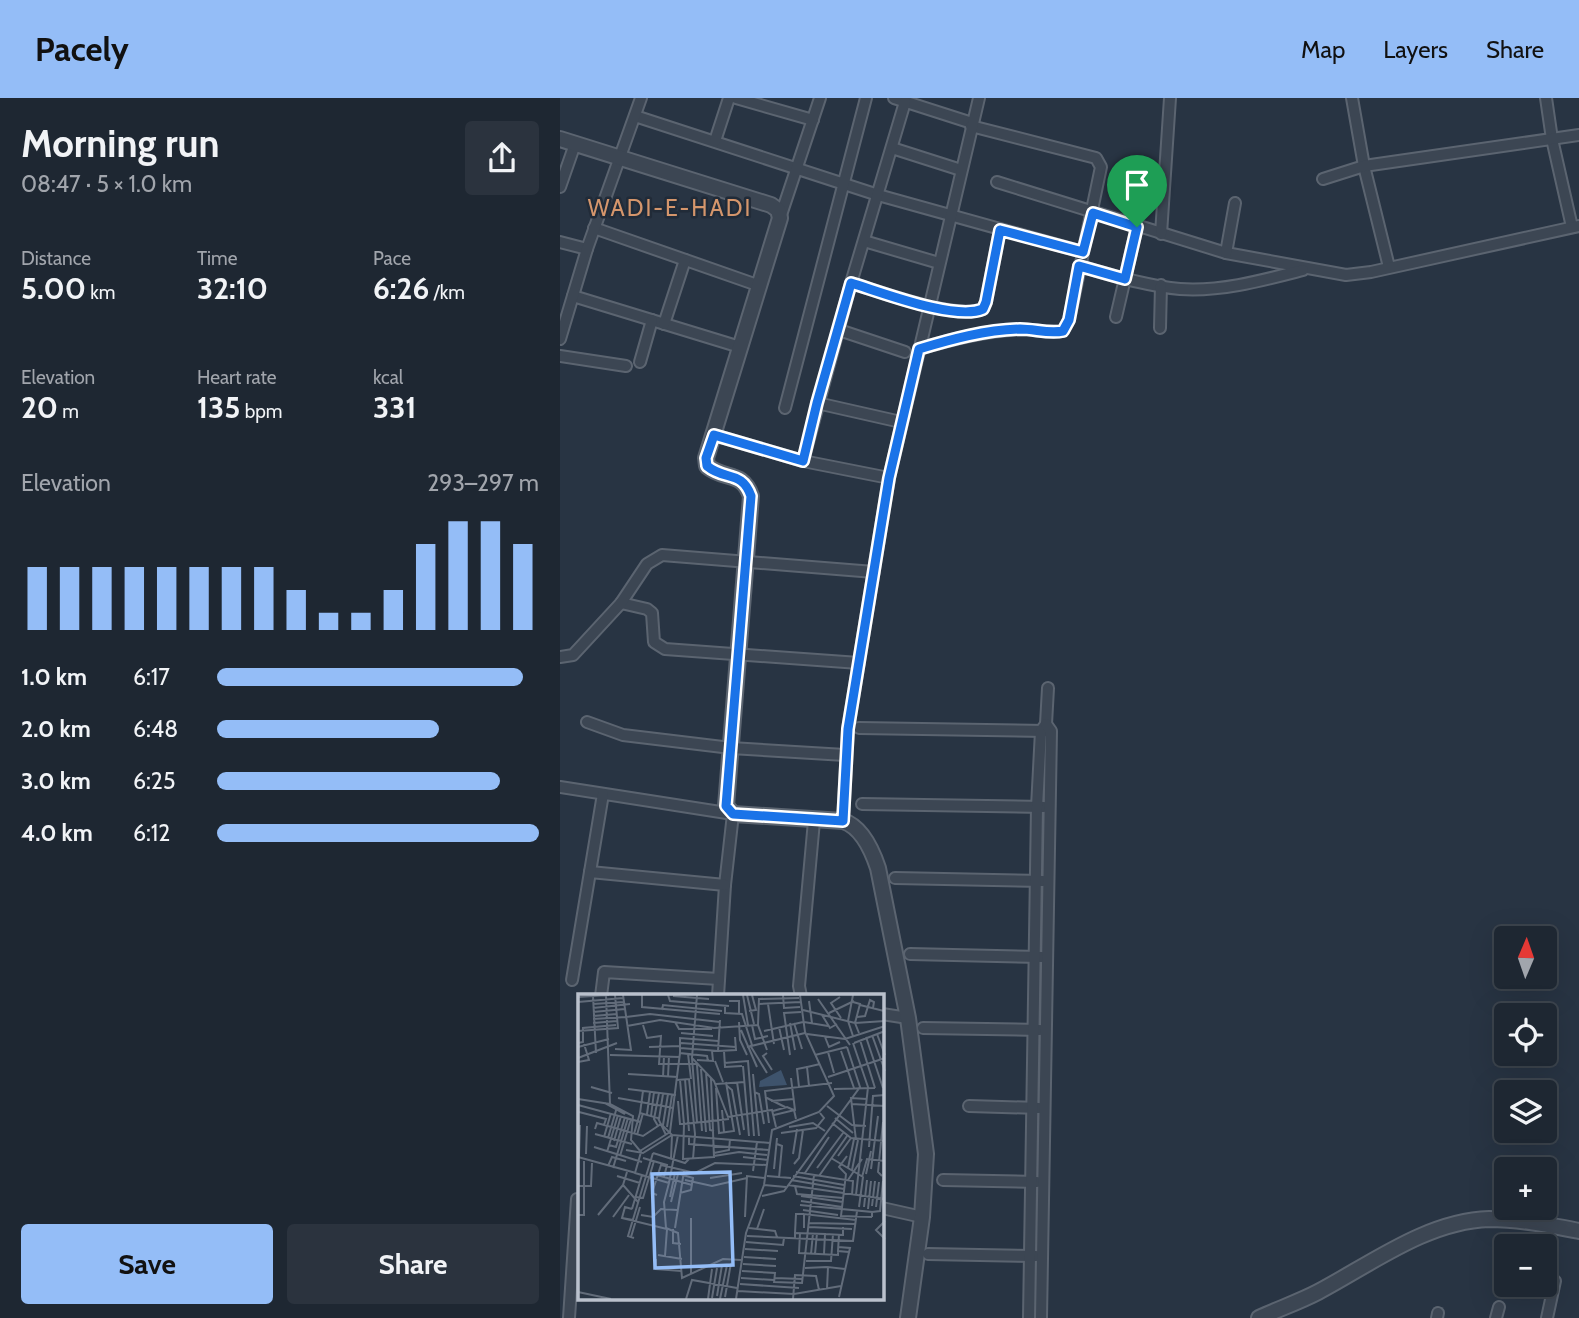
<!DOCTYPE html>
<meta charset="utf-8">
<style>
:root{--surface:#1e2732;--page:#2b333e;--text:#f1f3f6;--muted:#a1a5ac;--line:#3c444d;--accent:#94bdf7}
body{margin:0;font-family:Cabin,sans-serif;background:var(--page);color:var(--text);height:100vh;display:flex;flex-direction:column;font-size:26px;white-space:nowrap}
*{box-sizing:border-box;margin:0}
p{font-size:23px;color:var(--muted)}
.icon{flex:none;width:38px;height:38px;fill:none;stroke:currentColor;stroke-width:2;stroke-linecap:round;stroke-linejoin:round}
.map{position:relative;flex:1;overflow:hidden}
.sheet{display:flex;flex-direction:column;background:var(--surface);width:560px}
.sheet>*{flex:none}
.needle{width:46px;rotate:2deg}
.buttons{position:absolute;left:934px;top:828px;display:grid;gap:14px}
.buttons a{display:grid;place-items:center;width:63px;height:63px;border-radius:7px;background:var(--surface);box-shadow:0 7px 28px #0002,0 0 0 2px var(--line);font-size:35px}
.pin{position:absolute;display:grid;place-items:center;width:60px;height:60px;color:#fff;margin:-72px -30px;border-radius:50% 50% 50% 0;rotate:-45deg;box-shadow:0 0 7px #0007}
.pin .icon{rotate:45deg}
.round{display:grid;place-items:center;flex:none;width:74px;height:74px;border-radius:7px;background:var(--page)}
.head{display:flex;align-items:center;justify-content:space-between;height:119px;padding:0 21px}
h1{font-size:38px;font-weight:700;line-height:52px}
.metrics{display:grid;grid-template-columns:repeat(3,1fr);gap:10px;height:119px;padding:7px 21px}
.metrics div{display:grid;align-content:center}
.metrics b{font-size:30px;font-weight:700}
.metrics small{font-size:19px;font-weight:400}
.metrics p{font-size:19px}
.chart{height:196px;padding:14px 21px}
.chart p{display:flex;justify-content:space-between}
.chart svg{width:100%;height:126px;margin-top:7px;stroke:var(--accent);stroke-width:6}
.cta{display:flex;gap:14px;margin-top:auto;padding:14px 21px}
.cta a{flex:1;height:80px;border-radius:7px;background:var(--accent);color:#111;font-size:28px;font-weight:700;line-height:80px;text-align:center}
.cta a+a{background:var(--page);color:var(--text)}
ul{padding:0 21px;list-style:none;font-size:23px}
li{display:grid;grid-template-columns:112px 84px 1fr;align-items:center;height:52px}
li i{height:18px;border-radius:9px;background:var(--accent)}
header{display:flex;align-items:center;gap:42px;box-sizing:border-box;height:98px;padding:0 35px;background:var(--accent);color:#111}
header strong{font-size:33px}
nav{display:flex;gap:38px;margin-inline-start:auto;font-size:24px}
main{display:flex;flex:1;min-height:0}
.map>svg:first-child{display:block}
</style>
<header>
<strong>Pacely</strong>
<nav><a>Map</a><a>Layers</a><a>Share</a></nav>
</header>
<main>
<section class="sheet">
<div class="head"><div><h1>Morning run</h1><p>08:47 · 5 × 1.0 km</p></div><a class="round"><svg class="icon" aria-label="share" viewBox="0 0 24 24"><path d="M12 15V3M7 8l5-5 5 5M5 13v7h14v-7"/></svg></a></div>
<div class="metrics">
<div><p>Distance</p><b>5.00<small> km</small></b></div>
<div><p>Time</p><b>32:10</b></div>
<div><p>Pace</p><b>6:26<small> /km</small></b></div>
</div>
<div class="metrics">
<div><p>Elevation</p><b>20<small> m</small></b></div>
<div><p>Heart rate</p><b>135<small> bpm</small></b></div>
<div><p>kcal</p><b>331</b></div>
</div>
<div class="chart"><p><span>Elevation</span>293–297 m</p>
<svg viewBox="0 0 160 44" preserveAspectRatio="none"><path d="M5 44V22M15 44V22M25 44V22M35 44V22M45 44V22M55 44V22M65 44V22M75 44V22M85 44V30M95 44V38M105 44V38M115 44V30M125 44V14M135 44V6M145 44V6M155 44V14"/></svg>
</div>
<ul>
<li><b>1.0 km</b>6:17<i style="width:95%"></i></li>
<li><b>2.0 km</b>6:48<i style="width:69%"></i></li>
<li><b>3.0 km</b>6:25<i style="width:88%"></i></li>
<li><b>4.0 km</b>6:12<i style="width:100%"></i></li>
</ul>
<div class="cta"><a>Save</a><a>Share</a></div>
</section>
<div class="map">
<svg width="1019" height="1220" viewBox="0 0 1019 1220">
<rect width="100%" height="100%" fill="#283443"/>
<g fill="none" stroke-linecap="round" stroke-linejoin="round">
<!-- minor casing -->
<g stroke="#5b6470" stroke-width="14">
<g id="minor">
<polyline points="176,0 253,22"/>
<polyline points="334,0 412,25"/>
<polyline points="792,0 804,68 829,169"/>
<polyline points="986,0 992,41 1012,129"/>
<polyline points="75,18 318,97 523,154"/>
<polyline points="155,43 169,0"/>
<polyline points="332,50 401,72"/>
<polyline points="763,81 804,68 1019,37"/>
<polyline points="437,84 666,155 786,177 811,174 1019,128"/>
<polyline points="0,89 15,46"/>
<polyline points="220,120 260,0"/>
<polyline points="34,130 200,188"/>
<polyline points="601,136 610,0"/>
<polyline points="304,143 379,165"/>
<polyline points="0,144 27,151"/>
<polyline points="666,155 675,105"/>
<path d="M 519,168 C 552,177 586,188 620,191 C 661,194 704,182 743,172"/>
<path d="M 291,185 C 321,194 395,222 423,211 L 426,204 L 440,132"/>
<polyline points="13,198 180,249"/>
<polyline points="556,219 577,129"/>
<polyline points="104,226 125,162"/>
<polyline points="600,230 601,187"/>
<polyline points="279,232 345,254"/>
<polyline points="0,241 27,151 81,0"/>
<path d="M 359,251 C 392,241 425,233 460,231 C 475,231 489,236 503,233 L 509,222 L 541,69 L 536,60 L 411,28"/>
<polyline points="0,258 66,268"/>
<polyline points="80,264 92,222"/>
<polyline points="257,305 341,324"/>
<polyline points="225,310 306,0"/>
<polyline points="154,337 243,363 329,380"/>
<polyline points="243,363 291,185 345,4"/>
<polyline points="61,505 87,511 92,515 94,544 105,551 299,565"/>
<polyline points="0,559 13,557 61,505 87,466 102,457 314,474"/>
<polyline points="27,624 63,637 171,650 285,657"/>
<polyline points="299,630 485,633"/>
<polyline points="0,689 173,716 165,787 158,898"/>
<polyline points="302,706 484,709"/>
<polyline points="283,723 288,631 329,380 419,0"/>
<polyline points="30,774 165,787"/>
<polyline points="335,780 483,783"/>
<polyline points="350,856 482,859"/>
<polyline points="12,882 43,696"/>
<polyline points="41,898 44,874 159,881"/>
<polyline points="241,898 239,888 254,723"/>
<polyline points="322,916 348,920"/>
<polyline points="363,930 480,932"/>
<polyline points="409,1008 479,1010"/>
<polyline points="383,1082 477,1084"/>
<polyline points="322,1110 362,1119"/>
<polyline points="368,1156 476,1158"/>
<polyline points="9,1220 17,1101"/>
<polyline points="469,1220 477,709 481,633 486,626 488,590"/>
<polyline points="481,1220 491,633 486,626"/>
<polyline points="877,1220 878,1215"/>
<polyline points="936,1220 939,1209"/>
<polyline points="987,1220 995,1183"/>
</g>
</g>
<!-- tertiary casing -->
<g stroke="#5b6470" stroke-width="18">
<g id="tertiary">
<path d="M 0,41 L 211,107 L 218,112 L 220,120 L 146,360 L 147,368 C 165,383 182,372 191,398 L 166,708 L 173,716 L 283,723 C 302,729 312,752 318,770 L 348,920 L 366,1056 L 362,1119 L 348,1220"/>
<path d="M 699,1220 C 718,1211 739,1204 758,1194 C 811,1166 867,1123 929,1121 C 960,1121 989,1127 1019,1133"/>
</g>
</g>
<!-- minor -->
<use href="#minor" stroke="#3c4653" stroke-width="10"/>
<!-- tertiary -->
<use href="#tertiary" stroke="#3c4653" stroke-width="14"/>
</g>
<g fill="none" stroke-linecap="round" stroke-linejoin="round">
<!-- route casing -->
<g stroke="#fff" stroke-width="14">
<path id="route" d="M 533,115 L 577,129 L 565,181 L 519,168 L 509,222 L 503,233 C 489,236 475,231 460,231 C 425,232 392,241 359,251 L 329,380 L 288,631 L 283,723 L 173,716 L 166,708 L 191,398 C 182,372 165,383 147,368 L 146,360 L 154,337 L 243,363 L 257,305 L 291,185 C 321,194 395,223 423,211 L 426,204 L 440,132 L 523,154 Z"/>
</g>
<!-- route -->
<use href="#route" stroke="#1a73e8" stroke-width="9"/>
</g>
<g text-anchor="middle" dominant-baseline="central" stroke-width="5" stroke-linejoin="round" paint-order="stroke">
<!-- neighbourhood labels -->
<g font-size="23" letter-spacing="2" fill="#d5966c" stroke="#212b38">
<text x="110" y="110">WADI-E-HADI</text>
</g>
</g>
<!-- overview -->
<g transform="translate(18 896)">
<rect width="306" height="306" fill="#283443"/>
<path d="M 203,76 L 209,91 L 181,93 L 182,87 Z" fill="#3e536c"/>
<path fill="none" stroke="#626c7a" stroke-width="2" d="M 28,1 L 32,110M 64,1 L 64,13 L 142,20M 90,1 L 92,7 L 151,12M 119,1 L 114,64 L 136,87 L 150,123 L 194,116 L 198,133M 165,1 L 170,31M 169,1 L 176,30M 205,1 L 206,14 L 222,13M 15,2 L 18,59M 95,2 L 131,5M 0,3 L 31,1M 262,3 L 253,9 L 263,24M 181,4 L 180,31 L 189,56M 181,5 L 221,4M 240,5 L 272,51M 151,7 L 161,7 L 161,19M 231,7 L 234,29M 0,8 L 45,4M 275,8 L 282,10 L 277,29 L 281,39M 15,10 L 46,8M 181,10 L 223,8M 190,10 L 196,50M 282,11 L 306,17M 147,12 L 147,19 L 164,20 L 174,51M 15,14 L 52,10M 84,16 L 85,11 L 144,17M 225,16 L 277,29 L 307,27M 171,17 L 178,16 L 174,1M 15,18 L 47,15M 251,19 L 276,7M 244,21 L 252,34 L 259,30M 15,22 L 39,20M 48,23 L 72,20 L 142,28M 279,23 L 287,22 L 292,6 L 296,8 L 295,14M 15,25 L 48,23M 97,28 L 101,35 L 134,35M 161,28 L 162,46 L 169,61M 226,28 L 250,32M 15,29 L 39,27M 212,29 L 217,56M 216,29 L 224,55M 65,31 L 69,44 L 83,42 L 81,70 L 120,70M 174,31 L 177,45 L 190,42M 49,32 L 82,26 L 136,34 L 180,31M 201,33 L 206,56M 163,36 L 179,73M 0,37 L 40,34 L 37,1M 186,37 L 225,28M 103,39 L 135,42M 229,40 L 267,45 L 307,32M 299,40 L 307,61M 294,41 L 307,77M 275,42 L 270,27 L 275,1M 247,43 L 251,53 L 262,48M 288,43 L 305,94M 282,46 L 297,94M 0,49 L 5,48 L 5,34 L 38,31M 103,49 L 158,53M 275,49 L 290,93 L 278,201M 276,49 L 307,37M 172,51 L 189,79M 0,53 L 31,45M 71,53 L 102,52M 169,53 L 227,39M 102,54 L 140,57 L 142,26M 37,55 L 53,56 L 45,1M 140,57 L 158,56 L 157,43M 146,57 L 147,73 L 164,72M 263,57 L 276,94M 250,58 L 256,79M 189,59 L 185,62 L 194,76M 110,60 L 113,85M 32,61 L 102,63M 212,61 L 206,19 L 223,18M 237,61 L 269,53M 0,64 L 39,49M 114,64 L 119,128M 119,66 L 135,67 L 134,57M 130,67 L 129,62 L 102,59 L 102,44 L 140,47M 137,67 L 145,88M 0,68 L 11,66 L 6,50M 146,69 L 170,67 L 176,142M 119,71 L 124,137M 165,72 L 171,142M 123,75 L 128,138M 128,78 L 132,136 L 136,137M 50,80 L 100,83M 175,80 L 181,142M 85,83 L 86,62M 90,83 L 91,62M 250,83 L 307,64M 133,84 L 136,164M 107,85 L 111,137M 99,86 L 111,85 L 117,140 L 115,165M 102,86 L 106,130M 159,88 L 166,136M 138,90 L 167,88M 148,91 L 154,96 L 162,141M 231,92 L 229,73 L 242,70M 13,93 L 34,99M 221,93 L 219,75 L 229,73M 138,94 L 141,139 L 156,137 L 148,88M 50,95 L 98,101M 256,95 L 297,94M 65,97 L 62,119 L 80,124 L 88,141M 176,98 L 181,100 L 186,130M 187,103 L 207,113M 40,104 L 96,114M 0,105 L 32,110 L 55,122 L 53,146 L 63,158 L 57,179 L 91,189 L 86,208 L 88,234 L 100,239 L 104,284 L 145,265 L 163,266M 100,107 L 102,130 L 106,130M 193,107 L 216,105M 27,109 L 47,120M 274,110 L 307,112M 0,111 L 63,128M 249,112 L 274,131 L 288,132M 144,116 L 146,138M 195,117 L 209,113 L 216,116 L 218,125M 1,118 L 28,125 L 26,131M 69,120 L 72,98M 196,121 L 217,116 L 213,84M 73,122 L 76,98M 257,124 L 275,139M 81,125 L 85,100M 191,129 L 187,97 L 254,89M 254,129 L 273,144 L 307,147M 85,131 L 90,100M 80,132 L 76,125 L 81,99M 89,133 L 94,101M 211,133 L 235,129 L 247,137M 17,135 L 19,129 L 65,142 L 83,130 L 94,141 L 93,165M 203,139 L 238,134 L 246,124 L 242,119M 17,140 L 54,150M 56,140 L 62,119M 59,141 L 65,119M 111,142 L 111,150 L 191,156M 26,143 L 33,119M 30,144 L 39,113M 278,146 L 273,104 L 289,105M 36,147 L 43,122M 199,150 L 204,152 L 201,184M 31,151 L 38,153 L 47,123M 16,153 L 64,168M 291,153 L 295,102 L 307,101M 48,156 L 65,159 L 94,141 L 192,149M 62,157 L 92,138 L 102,59M 29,158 L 40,121M 75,159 L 107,169 L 111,165M 136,159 L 151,156 L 152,145M 8,160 L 9,132M 215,160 L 219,135M 42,162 L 53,125M 136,162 L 161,158 L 189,161M 260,162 L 273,144M 269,162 L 261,173 L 268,180 L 263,222 L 294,223M 0,163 L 58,179M 1,163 L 2,131M 136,163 L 105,165 L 106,130 L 151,125M 165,163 L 190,166M 65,164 L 89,171 L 86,183M 253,164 L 285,183 L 281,213M 216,170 L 221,164 L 225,136M 30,172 L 34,163 L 48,167M 35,174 L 50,124M 239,174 L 265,139M 270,174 L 276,145M 196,175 L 199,144M 293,175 L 300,122M 274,176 L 280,146M 175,177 L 179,148M 49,178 L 45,191 L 60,208M 218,178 L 275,187 L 274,201M 227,179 L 251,143M 288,180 L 293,157M 79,181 L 114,191M 39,182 L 62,189M 189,182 L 213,184M 215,182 L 266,191M 241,182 L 269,142M 304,182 L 300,178 L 305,128M 284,183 L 289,165 L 307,167M 132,184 L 164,179M 107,186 L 134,192 L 169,184M 213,186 L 266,195M 270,186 L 284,165M 91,189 L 100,141M 186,191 L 208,193M 210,191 L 307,205M 0,192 L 13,192 L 14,169M 217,192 L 219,200 L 265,204M 102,199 L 113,196 L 115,184 L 105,181M 79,201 L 74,199 L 83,171 L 117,179 L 137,169 L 189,171M 184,202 L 206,197 L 282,93 L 269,53M 223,202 L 265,208M 58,203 L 65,204 L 76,167M 92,203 L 97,179 L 105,181M 223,207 L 264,213M 93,208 L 100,180M 222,211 L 294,218 L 294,223M 294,212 L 297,187M 286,213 L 289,186M 298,213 L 301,188M 54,215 L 64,181M 54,215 L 47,213 L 44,224 L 55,226M 290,215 L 293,187M 225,216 L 260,221M 294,218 L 302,217 L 305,187M 0,221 L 6,221 L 6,167M 20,221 L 45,191M 63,221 L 75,223 L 83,215 L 99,216M 35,223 L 51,201M 167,223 L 169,182 L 187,184M 44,224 L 89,235 L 87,262M 113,224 L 113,281M 307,227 L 298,236 L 307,245M 231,229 L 278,230M 231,233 L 274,235M 97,234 L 106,177M 171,234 L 197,237 L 199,243M 226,234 L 226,220 L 278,226M 95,235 L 95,249 L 103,250M 179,235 L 186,215M 217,239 L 218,220 L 226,220M 222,239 L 221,259 L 260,261 L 260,257M 247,240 L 265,241 L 265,233M 261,240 L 260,257 L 271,258M 169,242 L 275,247 L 279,217M 53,243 L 62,213M 56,244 L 50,242 L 75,159M 217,245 L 217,239 L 247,240 L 246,260M 168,248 L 205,251 L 206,244M 260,253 L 272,254 L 261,303M 167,255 L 200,257M 233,260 L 235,239M 237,260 L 239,239M 80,261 L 104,265M 166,263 L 198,265M 78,265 L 78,275 L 103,277M 228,267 L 253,267 L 255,240M 165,270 L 198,272M 227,274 L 249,273M 164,277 L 197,279 L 196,289M 163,284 L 196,286M 197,284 L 224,285M 196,288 L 224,289 L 236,181M 162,290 L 221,294M 249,295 L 250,273 L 267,275M 160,297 L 216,300 L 263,292M 0,298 L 33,305M 139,302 L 144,271M 147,303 L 153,269M 134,304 L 139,274M 108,305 L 114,286 L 159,294M 130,305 L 134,275M 142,305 L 149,271M 158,305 L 168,239 L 186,191 L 194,136 L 241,118 L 256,102 L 227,38 L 222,1M 215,305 L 217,281 L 238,282 L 241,296"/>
<path fill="#94bdf7" fill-opacity="0.15" stroke="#94bdf7" stroke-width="3.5" d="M 152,178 L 155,271 L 77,274 L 74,180 Z"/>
<rect width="306" height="306" fill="none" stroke="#bac1cd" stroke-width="3.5"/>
</g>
</svg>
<div class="buttons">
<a><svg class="needle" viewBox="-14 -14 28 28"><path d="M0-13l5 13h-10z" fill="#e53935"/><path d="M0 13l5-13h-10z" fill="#a1a5ac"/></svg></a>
<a><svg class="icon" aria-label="locate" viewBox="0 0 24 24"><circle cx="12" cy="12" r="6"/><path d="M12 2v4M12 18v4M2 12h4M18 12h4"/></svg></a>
<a><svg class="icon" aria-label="layers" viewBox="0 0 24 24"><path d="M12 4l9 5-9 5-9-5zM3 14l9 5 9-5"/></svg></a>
<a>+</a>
<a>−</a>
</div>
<div class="pin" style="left:577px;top:129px;background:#1e9e55"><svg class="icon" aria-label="arrive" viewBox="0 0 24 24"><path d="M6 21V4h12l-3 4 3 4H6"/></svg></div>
</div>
</main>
